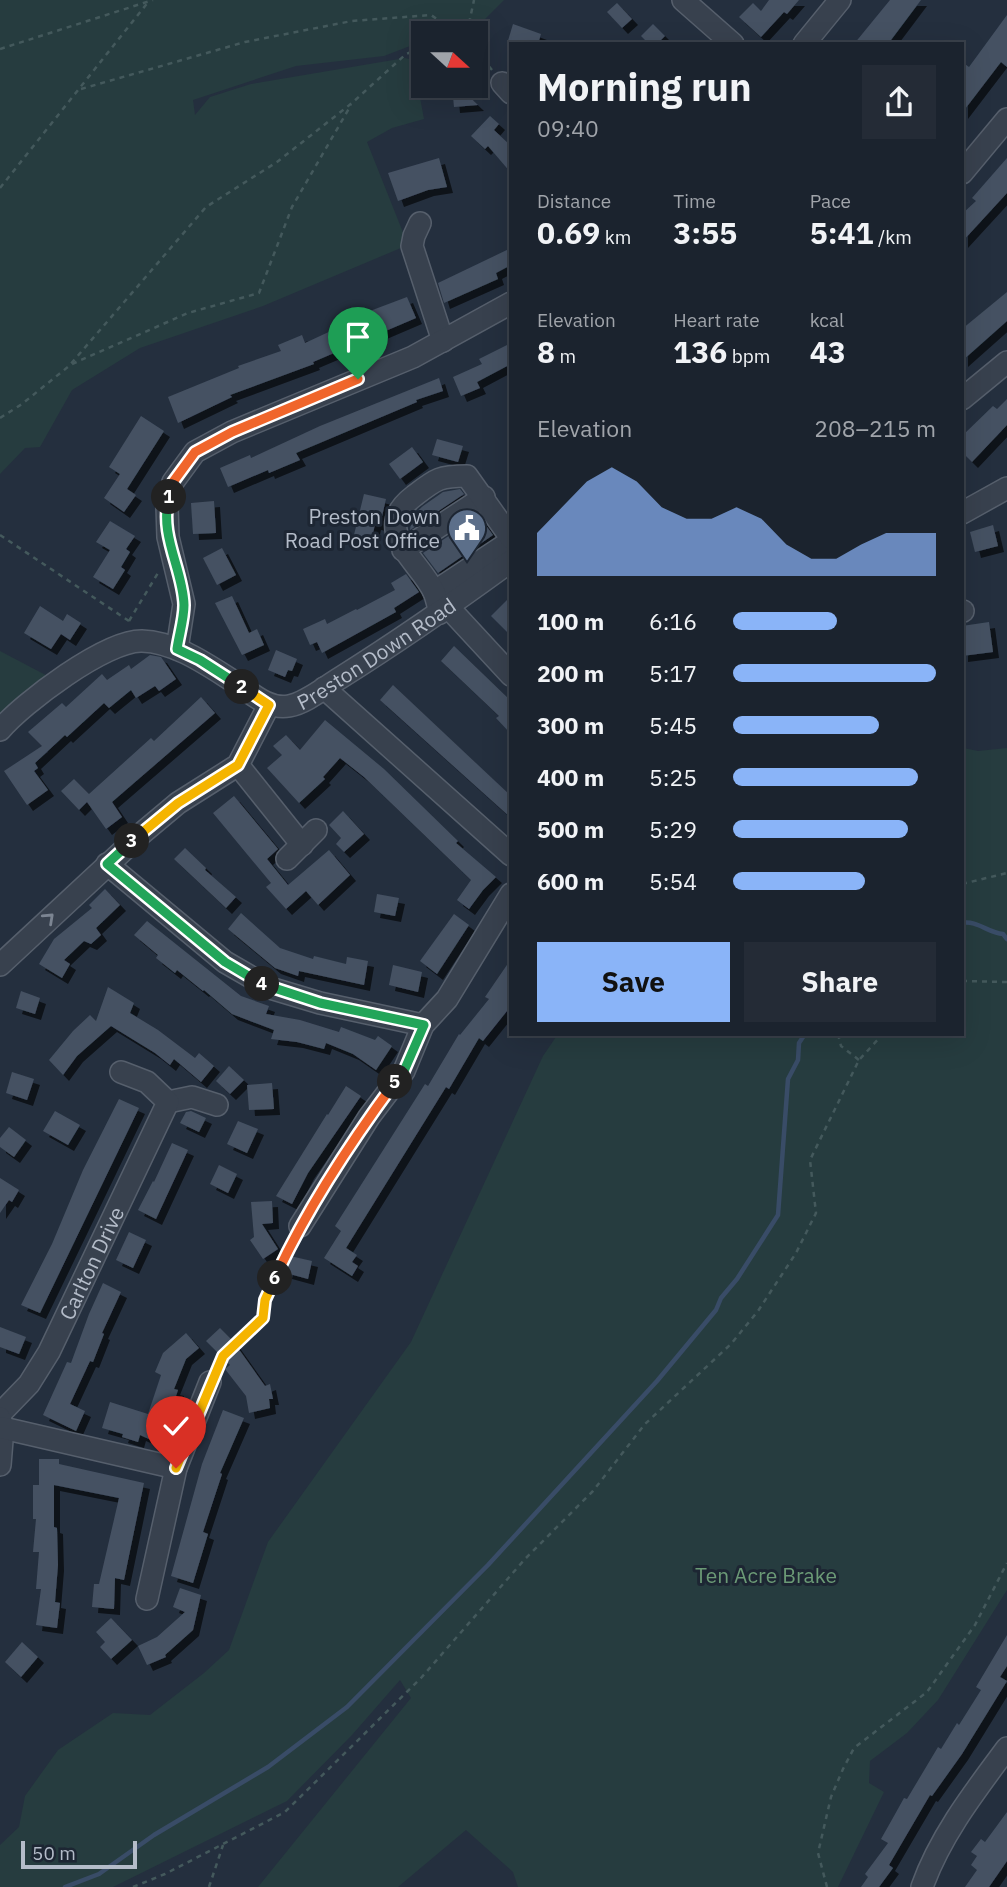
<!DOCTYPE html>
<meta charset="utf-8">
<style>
:root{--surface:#1b232e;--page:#242b36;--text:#f1f3f6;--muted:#a0a4aa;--line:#39404a;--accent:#8ab4f8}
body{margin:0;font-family:"IBM Plex Sans",sans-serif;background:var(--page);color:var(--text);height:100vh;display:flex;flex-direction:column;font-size:26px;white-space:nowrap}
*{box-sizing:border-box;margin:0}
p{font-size:23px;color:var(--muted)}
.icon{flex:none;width:38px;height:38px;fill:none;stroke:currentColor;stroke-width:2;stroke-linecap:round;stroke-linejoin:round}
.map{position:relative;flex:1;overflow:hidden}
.side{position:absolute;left:509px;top:42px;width:455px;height:994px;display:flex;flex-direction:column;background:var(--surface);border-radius:0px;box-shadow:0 7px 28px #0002,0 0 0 2px var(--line)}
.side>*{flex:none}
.needle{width:46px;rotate:111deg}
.fabs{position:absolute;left:411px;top:21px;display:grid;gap:14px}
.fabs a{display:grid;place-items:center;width:77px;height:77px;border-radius:0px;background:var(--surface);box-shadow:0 7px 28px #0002,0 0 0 2px var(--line);font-size:35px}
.scale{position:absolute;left:21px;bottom:18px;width:116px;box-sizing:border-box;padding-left:7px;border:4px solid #b4bcc9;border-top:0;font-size:19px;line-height:24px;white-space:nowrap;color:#b4bcc9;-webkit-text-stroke:5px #1d2633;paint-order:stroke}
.pin{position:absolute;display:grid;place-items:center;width:60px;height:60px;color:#fff;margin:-72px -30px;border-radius:50% 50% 50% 0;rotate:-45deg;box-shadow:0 0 7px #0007}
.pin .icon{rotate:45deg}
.km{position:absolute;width:35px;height:35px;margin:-18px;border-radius:50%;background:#222;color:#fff;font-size:19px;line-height:35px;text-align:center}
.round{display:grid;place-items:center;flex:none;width:74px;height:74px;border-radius:0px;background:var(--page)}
.head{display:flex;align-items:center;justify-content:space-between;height:119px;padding:0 28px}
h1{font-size:38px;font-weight:800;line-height:52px}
.metrics{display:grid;grid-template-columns:repeat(3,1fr);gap:10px;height:119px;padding:7px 28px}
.metrics div{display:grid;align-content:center}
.metrics b{font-size:30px;font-weight:800}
.metrics small{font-size:19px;font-weight:400}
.metrics p{font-size:19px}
.chart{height:196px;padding:14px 28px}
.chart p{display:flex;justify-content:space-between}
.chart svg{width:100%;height:126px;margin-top:7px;fill:var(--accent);opacity:.7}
.button{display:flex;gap:14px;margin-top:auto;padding:14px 28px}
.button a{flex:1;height:80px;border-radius:0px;background:var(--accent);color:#111;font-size:28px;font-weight:800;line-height:80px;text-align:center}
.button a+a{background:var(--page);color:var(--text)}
ul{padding:0 28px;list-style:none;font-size:23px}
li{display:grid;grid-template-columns:112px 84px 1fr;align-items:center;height:52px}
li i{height:18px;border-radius:9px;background:var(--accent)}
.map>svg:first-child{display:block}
</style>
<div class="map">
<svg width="1007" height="1887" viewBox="0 0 1007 1887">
<defs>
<filter id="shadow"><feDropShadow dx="6" dy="6" stdDeviation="0" flood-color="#0009"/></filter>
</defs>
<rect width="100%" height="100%" fill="#242f3e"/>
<!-- green -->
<g fill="#263c3f">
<polygon points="0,0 504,0 484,20 446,33 424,33 423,41 384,56 296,66 193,100 195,115 210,97 251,84 405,58 413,60 424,119 392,128 367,142 408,245 263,306 140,348 72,390 40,447 25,448 0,474"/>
<polygon points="0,651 57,681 0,730"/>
<polygon points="963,748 978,751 1007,748 1007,1590 938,1700 907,1733 870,1761 869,1783 884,1792 838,1887 518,1887 513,1872 466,1830 398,1887 258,1887 411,1698 400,1680 352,1735 287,1801 113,1887 0,1887 0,1845 19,1827 25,1796 58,1750 113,1713 150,1715 204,1673 229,1650 268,1542 411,1342 543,1056 558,1034 962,1034"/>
</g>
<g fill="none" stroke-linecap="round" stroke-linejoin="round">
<!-- stream -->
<g stroke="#394c67" stroke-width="4.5">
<path d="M 962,923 C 977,920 988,933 1003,934 L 1007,939"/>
<polyline points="65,1887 99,1874 154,1835 268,1767 347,1707 488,1565 657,1381 716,1310 721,1298 737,1279 778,1215 788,1079 798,1060 799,1043 805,1034"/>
</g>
</g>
<!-- building -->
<g fill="#455162" filter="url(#shadow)">
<polygon points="769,0 799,0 787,14 784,12 761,37 739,17 753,3 761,11"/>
<polygon points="890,0 921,0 888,44 854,44"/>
<polygon points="617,3 632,19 622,28 607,12"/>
<polygon points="1007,15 1007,67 1001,62 962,113 962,62 969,67"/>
<polygon points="513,24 541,34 538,44 507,44"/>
<polygon points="653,24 665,36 657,44 649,44 641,36"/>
<polygon points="452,86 458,86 478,105 454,107"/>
<polygon points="490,116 499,124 494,130 511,146 511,173 488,146 485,149 471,136"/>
<polygon points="439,158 447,187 428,190 398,201 388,173"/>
<polygon points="1007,158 1007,193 962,242 962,214 976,201 972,198"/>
<polygon points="511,248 511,265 496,273 498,279 444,303 438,283"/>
<polygon points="1007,292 1007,321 962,361 962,329"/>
<polygon points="407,297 416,318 313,362 314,364 230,395 232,397 178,423 168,397 239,368 238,366 281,351 278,345 302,335 305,343 348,323 346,320"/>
<polygon points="511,343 511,364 477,382 480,388 461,396 453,377 482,364 479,359"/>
<polygon points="439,378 443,391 416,400 417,402 296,453 300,460 269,473 268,470 228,487 220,468 250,455 251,458 320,426"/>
<polygon points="1007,399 1007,425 972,462 962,452 962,436 993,406 997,409"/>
<polygon points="141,416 164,431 127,489 136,495 124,512 104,498 120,474 109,467"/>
<polygon points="437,439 463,446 458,462 432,455"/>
<polygon points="412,447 423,462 400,479 389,464"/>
<polygon points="460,489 464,494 410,530 412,516 423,506 443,492"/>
<polygon points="364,494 386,499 380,525 375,524 371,543 353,539"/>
<polygon points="214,501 216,533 193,534 191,503"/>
<polygon points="479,516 493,535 438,573 423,553"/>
<polygon points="110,521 135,536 126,549 130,552 121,567 125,570 113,589 93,577 110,550 96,542"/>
<polygon points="993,525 998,546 975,552 970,532"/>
<polygon points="222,548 236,575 217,585 203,558"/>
<polygon points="406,574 419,592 394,608 396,612 322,653 317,642 310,645 303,629 325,619 327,624 356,609 357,610 395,590 391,583"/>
<polygon points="232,596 249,633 257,629 264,645 242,655 215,603"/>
<polygon points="511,596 511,636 491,616"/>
<polygon points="40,606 63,621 67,614 81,623 70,640 61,634 51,649 24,633"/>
<polygon points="989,622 993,652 962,656 962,626"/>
<polygon points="454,646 511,701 511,734 496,718 499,716 441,661"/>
<polygon points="276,650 297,659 292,671 288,670 285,677 268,670"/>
<polygon points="150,655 161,657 176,679 159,691 155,686 136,698 131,690 109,708 104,703 67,737 65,735 35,763 38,768 34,771 48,790 27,805 4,771 42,746 28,732 62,703 66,707 102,674 107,680 129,665 131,669"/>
<polygon points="393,685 511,796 511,818 380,700"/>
<polygon points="201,697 215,713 112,802 122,817 106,829 87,802 79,810 61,791 74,779 89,794 151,738 154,741"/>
<polygon points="325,720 384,769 458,841 456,843 496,877 483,890 469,909 457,900 471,880 364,777 340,758 323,777 325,779 299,803 267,768 282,755 273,746 286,735 300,750"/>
<polygon points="234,796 278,849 267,859 288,885 329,850 350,875 318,905 306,891 286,909 266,887 271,883 213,813"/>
<polygon points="343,811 364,834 344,852 336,844 341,838 329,825"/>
<polygon points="185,848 206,868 205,870 236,897 226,908 174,859"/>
<polygon points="105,889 120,905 96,928 101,935 91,944 84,941 64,960 70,964 62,978 39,964 54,939 92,908 89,905"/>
<polygon points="377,894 399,898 395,916 374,912"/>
<polygon points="241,913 280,948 313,959 314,956 346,964 347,957 368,961 364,985 299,971 298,976 275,968 228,929"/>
<polygon points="454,914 469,925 437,974 420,961"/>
<polygon points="147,921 241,996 269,1006 266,1014 300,1020 339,1032 341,1027 375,1040 378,1036 392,1046 376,1070 353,1054 326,1043 324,1049 297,1042 271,1039 274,1030 232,1014 204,990 203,991 177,970 175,973 156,958 158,955 134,935"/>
<polygon points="511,959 511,1006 483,1041 479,1038 449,1089 446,1087 346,1248 357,1255 352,1262 358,1266 352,1276 324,1258 341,1231 335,1226 425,1084 428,1086 459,1034 460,1035 489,999 485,997"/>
<polygon points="393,965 422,972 418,992 389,985"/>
<polygon points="108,987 134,1003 130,1013 158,1030 195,1058 199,1053 214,1066 201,1082 174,1059 170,1065 155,1053 111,1026 77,1056 63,1075 49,1060 73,1031 90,1015 96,1021"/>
<polygon points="21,991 40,998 35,1014 16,1008"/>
<polygon points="229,1066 244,1080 230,1094 216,1081"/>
<polygon points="12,1072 34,1079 27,1100 6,1093"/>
<polygon points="272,1083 274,1109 249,1110 247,1085"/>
<polygon points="346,1086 361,1096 308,1173 292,1204 276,1196 327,1114 328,1115"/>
<polygon points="119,1099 139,1108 40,1313 21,1305 52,1244 83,1170"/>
<polygon points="55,1111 80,1125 68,1145 43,1131"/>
<polygon points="191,1111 206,1118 199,1132 180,1123 186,1112"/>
<polygon points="238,1121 258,1129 247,1153 227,1144"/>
<polygon points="9,1127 26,1140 14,1157 0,1147 0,1138"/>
<polygon points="172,1143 188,1150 156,1219 138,1210 153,1181 154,1182"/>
<polygon points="219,1165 237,1174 228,1193 210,1184"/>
<polygon points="0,1178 19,1190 12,1202 9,1200 0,1213"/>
<polygon points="272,1201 273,1223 262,1224 278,1249 263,1259 250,1240 254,1237 251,1202"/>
<polygon points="129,1232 146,1240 133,1268 116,1260"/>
<polygon points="290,1256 312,1261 308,1279 286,1273"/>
<polygon points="103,1283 121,1292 102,1333 104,1334 93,1362 90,1361 70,1404 85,1411 76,1431 43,1415 67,1362 71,1363 89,1314"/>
<polygon points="0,1327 26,1337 19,1354 0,1347"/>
<polygon points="220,1328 233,1341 265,1386 270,1384 273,1399 269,1399 270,1408 249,1413 246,1396 225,1369 230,1365 206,1341"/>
<polygon points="186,1333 199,1348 186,1359 174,1389 178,1390 167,1423 171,1425 162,1445 140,1435 138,1442 122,1437 123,1434 102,1428 110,1402 148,1414 161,1375 155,1372 163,1353"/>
<polygon points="223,1410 244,1418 220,1473 222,1474 203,1532 208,1534 193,1583 171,1576 202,1464"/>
<polygon points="39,1459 59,1459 59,1464 144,1483 124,1580 115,1578 114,1609 92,1607 94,1584 99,1584 119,1498 54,1485 54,1527 57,1528 58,1565 55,1602 60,1603 57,1628 36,1625 41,1589 36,1589 39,1552 33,1552 36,1519 33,1519 33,1485 39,1485"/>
<polygon points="180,1588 201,1595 193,1630 165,1655 166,1657 147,1665 138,1646 157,1637 185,1612 173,1607"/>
<polygon points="111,1618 132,1640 111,1659 100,1647 105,1642 96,1632"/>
<polygon points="1007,1635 1007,1666 1000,1677 1007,1681 962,1754 932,1796 930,1795 889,1865 893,1868 879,1887 861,1887 868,1877 865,1874 888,1843 881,1839 894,1816 904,1798 907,1799 938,1747 941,1749 957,1723 959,1725 981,1690 976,1687"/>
<polygon points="22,1642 38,1657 21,1677 5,1662"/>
<polygon points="1007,1812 1007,1861 989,1887 965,1887 977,1870 971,1865 977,1856 971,1852 981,1839 985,1842"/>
</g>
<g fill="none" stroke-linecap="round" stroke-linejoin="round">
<!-- minor casing -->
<g stroke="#565f6c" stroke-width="24">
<g id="minor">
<polyline points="683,0 733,44"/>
<polyline points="804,44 840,0"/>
<polyline points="502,83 511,93"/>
<polyline points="962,173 1007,119"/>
<polyline points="420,223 414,236 412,246 443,341"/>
<polyline points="962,399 1007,362"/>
<polyline points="962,513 1007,488"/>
<polyline points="403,550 484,497"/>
<polyline points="434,592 511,541"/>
<polyline points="448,607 511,675"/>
<polyline points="962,611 963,611"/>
<path d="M 440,613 C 438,607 437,599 434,592 C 419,560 369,530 414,496 C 436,479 439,476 467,476 L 511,538"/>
<polyline points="177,649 184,604 168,537 167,506 173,482 195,452 232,432 413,357 511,303"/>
<polyline points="324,688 511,855"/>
<path id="s1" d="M 0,730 C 23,703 106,640 142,641 C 175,642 206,664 233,681 C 250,692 268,710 289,706 C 306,703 325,687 340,678 C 399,641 455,602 511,561"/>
<polyline points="238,765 302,845"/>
<polyline points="287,859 316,830"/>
<polyline points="107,864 225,962 270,988 320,1003 423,1025"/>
<polyline points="0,965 141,834 178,803 238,765 269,705"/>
<polyline points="168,1102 192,1097 217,1105"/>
<polyline points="300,1226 369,1117 404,1071 423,1025 447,999 511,894"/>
<path id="s2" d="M 0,1414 L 29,1384 L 49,1352 L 168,1102 L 147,1082 L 121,1072"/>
<polyline points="0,1418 3,1428 0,1465"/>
<polyline points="3,1428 176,1468"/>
<polyline points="147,1599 176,1468 210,1382"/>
<path d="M 922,1887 C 940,1836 975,1791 1007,1748"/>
</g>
</g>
<!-- path -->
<g stroke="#44595c" stroke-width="2.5" stroke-dasharray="5 5" stroke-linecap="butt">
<polyline points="467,33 474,0"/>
<polyline points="0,49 153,0"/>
<polyline points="476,51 492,70"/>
<polyline points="81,89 245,42 352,21 431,15 457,33"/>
<polyline points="0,188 149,1"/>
<polyline points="72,364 188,313 259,293 292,207 351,105"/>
<polyline points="0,418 22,404 69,366 206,207 277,162 352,103 406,54 424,47"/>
<polyline points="0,535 129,621"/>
<polyline points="129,621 158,573"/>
<polyline points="962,884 1007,873"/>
<polyline points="962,981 1007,982"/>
<polyline points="838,1034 841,1046 859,1060"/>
<polyline points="800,1036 801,1034"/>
<polyline points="218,1366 223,1356 263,1318 265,1300 291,1243"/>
<polyline points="133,1887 165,1874 285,1812 421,1678 525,1559 593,1491 645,1424 731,1344 758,1311 796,1253 816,1213 810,1160 859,1060 883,1034"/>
<polyline points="209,1887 223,1845"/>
<polyline points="827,1887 818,1853 831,1797 843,1769 854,1748 927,1692 975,1625 1007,1563"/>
</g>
<!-- minor -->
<use href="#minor" stroke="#38414e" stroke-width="21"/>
</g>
<!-- one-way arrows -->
<defs><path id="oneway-chevron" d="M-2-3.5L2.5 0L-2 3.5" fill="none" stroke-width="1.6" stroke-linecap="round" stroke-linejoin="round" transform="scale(1.75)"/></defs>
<use stroke="#7c8592" href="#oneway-chevron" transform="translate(49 918) rotate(-43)"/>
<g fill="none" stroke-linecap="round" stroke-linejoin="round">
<!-- split-1 casing -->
<g stroke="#fff" stroke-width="14">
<polyline id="split-1" points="169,497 173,482 195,452 232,432 358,379"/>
</g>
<!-- split-2 casing -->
<g stroke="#fff" stroke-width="14">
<path id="split-2" d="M 169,497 C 159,536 183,569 184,605 C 184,619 179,635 177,649 L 200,660 L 242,687"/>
</g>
<!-- split-3 casing -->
<g stroke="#fff" stroke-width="14">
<polyline id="split-3" points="132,841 178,803 238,765 269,705 242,687"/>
</g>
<!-- split-4 casing -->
<g stroke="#fff" stroke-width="14">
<polyline id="split-4" points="132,841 107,864 225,962 262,984"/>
</g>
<!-- split-5 casing -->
<g stroke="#fff" stroke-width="14">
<polyline id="split-5" points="262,984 320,1003 424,1025 404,1071 395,1082"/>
</g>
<!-- split-6 casing -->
<g stroke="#fff" stroke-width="14">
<path id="split-6" d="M 275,1278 C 307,1208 350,1143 395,1082"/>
</g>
<!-- split-7 casing -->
<g stroke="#fff" stroke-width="14">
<polyline id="split-7" points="176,1468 223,1356 263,1318 265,1300 275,1278"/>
</g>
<!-- split-1 -->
<use href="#split-1" stroke="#f0652b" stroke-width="9"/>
<!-- split-2 -->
<use href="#split-2" stroke="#22a559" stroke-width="9"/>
<!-- split-3 -->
<use href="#split-3" stroke="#f5b400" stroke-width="9"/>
<!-- split-4 -->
<use href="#split-4" stroke="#22a559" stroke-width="9"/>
<!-- split-5 -->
<use href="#split-5" stroke="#22a559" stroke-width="9"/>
<!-- split-6 -->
<use href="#split-6" stroke="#f0652b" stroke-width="9"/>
<!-- split-7 -->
<use href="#split-7" stroke="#f5b400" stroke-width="9"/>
</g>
<!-- icons -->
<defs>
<g id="civic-pin" transform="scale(2.0125)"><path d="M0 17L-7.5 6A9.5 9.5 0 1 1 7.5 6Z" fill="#5c6f8a" stroke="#1d2633"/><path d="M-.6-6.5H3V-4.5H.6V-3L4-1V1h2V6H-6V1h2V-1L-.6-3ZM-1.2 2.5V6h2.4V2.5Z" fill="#fff"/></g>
</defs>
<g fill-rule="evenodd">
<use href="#civic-pin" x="467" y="528"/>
</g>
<g text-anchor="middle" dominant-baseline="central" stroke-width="6" stroke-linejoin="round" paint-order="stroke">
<!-- poi labels -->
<g font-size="21" fill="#b4bcc9" stroke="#1d2633" text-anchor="end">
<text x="440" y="516">Preston Down<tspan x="440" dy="24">Road Post Office</tspan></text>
</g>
<!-- street labels -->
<g font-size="21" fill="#b4bcc9" stroke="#1d2633">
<text stroke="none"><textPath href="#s1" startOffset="436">Preston Down Road</textPath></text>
<text stroke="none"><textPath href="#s2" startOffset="178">Carlton Drive</textPath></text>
</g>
<!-- park labels -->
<g font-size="21" fill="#6b9a76" stroke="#1d2633">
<text x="766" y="1575">Ten Acre Brake</text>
</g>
</g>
</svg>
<div class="fabs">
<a><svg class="needle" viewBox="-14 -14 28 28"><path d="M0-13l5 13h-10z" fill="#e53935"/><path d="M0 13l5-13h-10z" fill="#a0a4aa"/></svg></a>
</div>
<div class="scale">50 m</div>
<div class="pin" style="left:358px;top:379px;background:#1e9e55"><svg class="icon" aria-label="arrive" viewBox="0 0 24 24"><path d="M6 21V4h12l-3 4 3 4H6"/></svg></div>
<div class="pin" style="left:176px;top:1468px;background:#d93025"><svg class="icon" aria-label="check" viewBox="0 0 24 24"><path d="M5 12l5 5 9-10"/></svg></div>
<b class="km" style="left:169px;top:497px">1</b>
<b class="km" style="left:242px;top:687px">2</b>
<b class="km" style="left:132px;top:841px">3</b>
<b class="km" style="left:262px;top:984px">4</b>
<b class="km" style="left:395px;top:1082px">5</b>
<b class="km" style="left:275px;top:1278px">6</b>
<section class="side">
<div class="head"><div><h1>Morning run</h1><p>09:40</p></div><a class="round"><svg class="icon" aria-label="share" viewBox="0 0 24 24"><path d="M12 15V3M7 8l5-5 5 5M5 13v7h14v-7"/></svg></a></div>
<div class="metrics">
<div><p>Distance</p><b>0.69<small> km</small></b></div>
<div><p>Time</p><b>3:55</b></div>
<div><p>Pace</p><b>5:41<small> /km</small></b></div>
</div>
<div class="metrics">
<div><p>Elevation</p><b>8<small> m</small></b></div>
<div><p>Heart rate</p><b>136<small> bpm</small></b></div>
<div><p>kcal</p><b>43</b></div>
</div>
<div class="chart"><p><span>Elevation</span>208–215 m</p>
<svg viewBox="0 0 160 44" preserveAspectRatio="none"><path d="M0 44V29L10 20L20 11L30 6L40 11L50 20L60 24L70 24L80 20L90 24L100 33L110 38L120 38L130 33L140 29L150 29L160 29V44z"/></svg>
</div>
<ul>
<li><b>100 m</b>6:16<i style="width:51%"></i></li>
<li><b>200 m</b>5:17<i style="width:100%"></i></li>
<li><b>300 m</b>5:45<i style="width:72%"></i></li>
<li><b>400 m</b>5:25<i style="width:91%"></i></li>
<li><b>500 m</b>5:29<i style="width:86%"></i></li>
<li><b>600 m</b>5:54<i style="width:65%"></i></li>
</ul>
<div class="button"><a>Save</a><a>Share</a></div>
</section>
</div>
